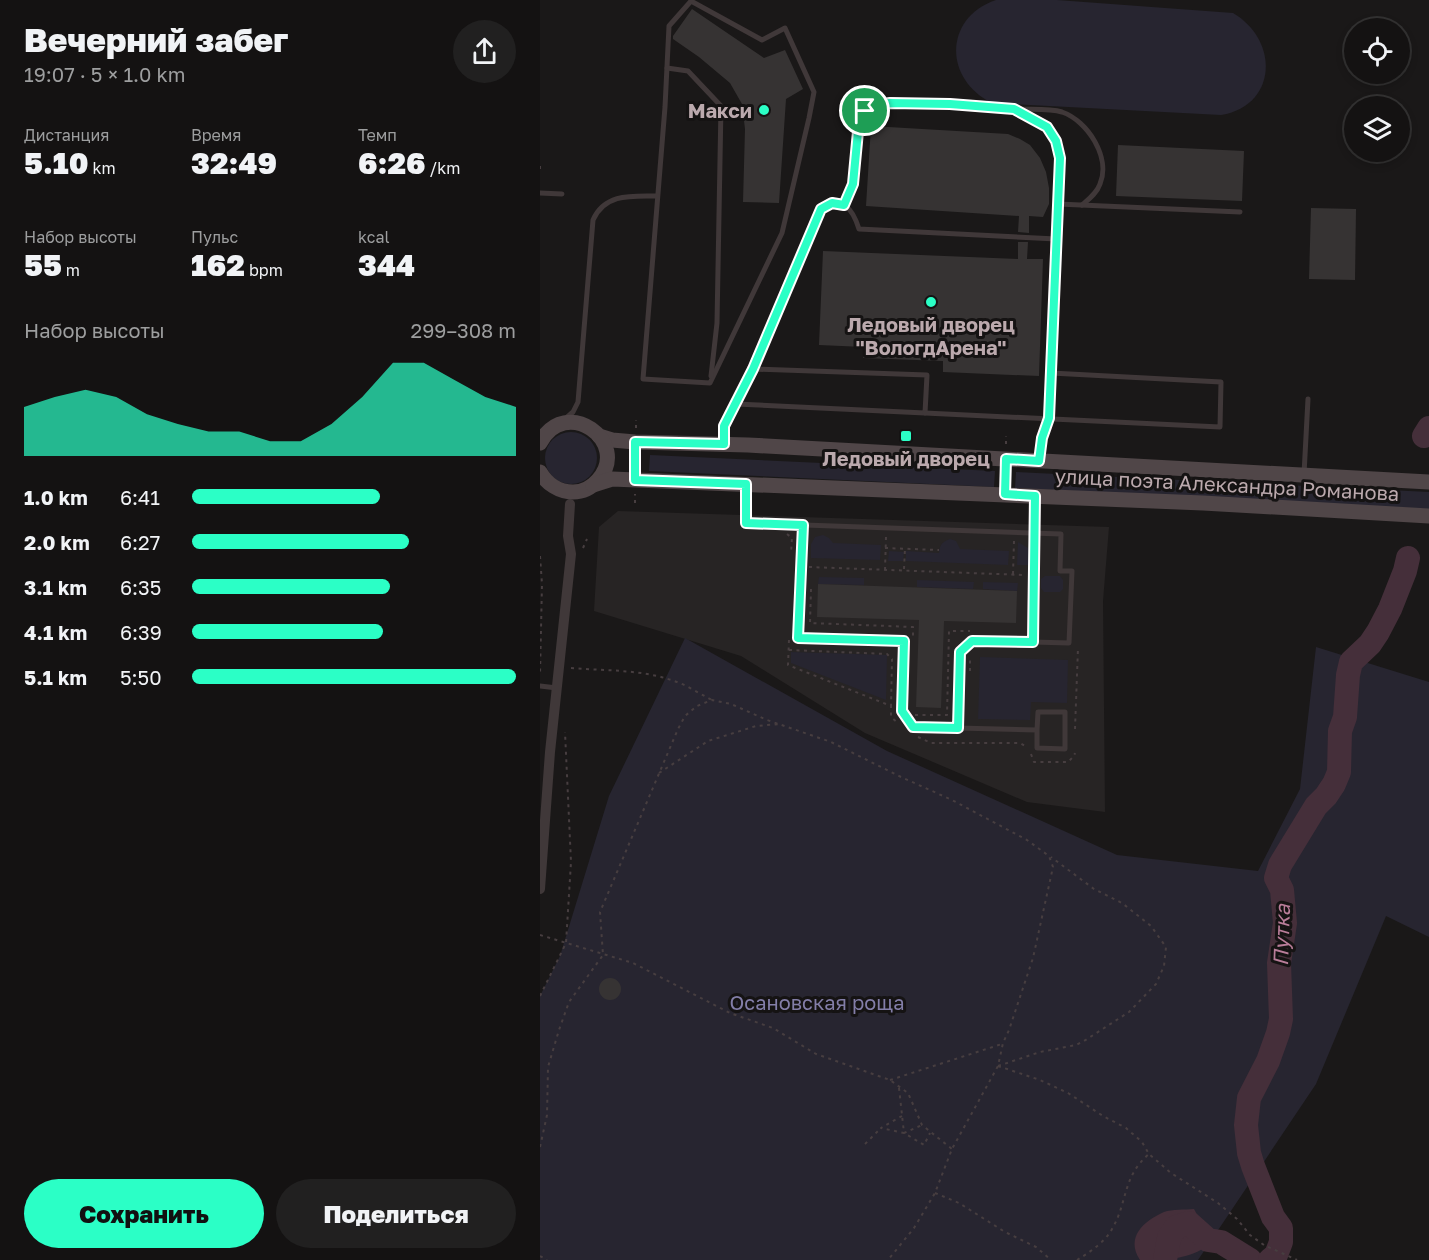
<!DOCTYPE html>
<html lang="ru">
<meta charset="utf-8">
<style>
:root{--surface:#141212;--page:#212020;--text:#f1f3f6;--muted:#9d9e9f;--line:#333232;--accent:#2bffc6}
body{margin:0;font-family:"Golos Text",sans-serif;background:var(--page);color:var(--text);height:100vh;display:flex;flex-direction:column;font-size:22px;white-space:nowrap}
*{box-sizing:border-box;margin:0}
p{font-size:20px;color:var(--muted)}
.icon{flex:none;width:33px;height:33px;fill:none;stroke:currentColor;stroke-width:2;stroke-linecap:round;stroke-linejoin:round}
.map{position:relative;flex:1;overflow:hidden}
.side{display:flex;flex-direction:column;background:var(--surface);width:540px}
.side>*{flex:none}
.buttons{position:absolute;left:804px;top:18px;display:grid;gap:12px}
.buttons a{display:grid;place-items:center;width:66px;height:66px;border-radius:50%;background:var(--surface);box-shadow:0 3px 9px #0003,0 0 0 2px var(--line);font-size:30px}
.pin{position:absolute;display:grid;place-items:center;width:51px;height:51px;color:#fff;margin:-26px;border:3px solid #fff;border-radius:50%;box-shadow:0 2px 6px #0007}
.round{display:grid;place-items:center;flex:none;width:63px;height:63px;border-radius:32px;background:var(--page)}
.overview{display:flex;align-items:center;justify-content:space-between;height:102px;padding:0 24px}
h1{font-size:33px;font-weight:800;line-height:45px}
.figures{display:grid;grid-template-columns:repeat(3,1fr);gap:9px;height:102px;padding:6px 24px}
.figures div{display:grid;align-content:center}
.figures b{font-size:30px;font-weight:800}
.figures small{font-size:16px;font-weight:400}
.figures p{font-size:16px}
.chart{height:168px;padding:12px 24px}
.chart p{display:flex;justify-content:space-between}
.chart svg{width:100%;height:108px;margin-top:6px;fill:var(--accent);opacity:.7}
.primary-button{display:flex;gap:12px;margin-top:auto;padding:12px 24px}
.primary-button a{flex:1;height:69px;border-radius:36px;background:var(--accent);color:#111;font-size:24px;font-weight:800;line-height:69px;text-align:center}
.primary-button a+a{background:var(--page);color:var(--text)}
ul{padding:0 24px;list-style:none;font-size:20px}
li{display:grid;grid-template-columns:96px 72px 1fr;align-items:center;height:45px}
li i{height:15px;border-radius:8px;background:var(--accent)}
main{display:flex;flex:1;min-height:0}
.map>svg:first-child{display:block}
</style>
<main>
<section class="side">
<div class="overview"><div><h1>Вечерний забег</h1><p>19:07 · 5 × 1.0 km</p></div><a class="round"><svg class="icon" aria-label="share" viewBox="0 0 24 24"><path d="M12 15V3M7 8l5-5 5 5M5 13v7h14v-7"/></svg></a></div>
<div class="figures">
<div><p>Дистанция</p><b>5.10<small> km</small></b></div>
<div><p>Время</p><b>32:49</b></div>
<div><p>Темп</p><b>6:26<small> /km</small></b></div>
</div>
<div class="figures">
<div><p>Набор высоты</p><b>55<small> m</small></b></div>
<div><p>Пульс</p><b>162<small> bpm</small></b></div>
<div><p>kcal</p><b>344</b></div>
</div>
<div class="chart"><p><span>Набор высоты</span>299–308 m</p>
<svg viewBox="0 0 160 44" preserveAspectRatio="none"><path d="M0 44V24L10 20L20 17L30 20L40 27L50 31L60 34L70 34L80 38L90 38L100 31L110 20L120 6L130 6L140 13L150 20L160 24V44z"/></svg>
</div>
<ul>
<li><b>1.0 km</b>6:41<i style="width:58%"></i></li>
<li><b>2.0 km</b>6:27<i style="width:67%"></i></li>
<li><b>3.1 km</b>6:35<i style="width:61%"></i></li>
<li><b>4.1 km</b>6:39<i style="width:59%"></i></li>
<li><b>5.1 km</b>5:50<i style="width:100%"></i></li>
</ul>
<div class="primary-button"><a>Сохранить</a><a>Поделиться</a></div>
</section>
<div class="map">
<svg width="889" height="1260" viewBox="0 0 889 1260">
<rect width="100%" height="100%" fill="#1a1818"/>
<!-- built -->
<polygon fill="#272424" points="78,511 569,527 563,601 565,812 487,802 325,733 201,656 54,611 59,527"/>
<!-- green -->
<g fill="#272530">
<path d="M 456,0 L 517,0 L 693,13 C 739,40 738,105 681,115 L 452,103 C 404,80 403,18 456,0 Z"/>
<circle cx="31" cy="458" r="26"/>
<polygon points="110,455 455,471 454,487 109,471"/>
<polygon points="476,472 889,492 889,509 475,488"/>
<polygon points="283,535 289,538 293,543 341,545 340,560 271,558 271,544 275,537"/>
<path d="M 410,539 L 416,541 L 420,549 L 469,551 L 468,565 L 366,561 L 366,551 L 399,553 C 400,544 402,542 410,539 Z"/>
<polygon points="478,542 488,548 490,565 477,565"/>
<polygon points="349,551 364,552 363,561 348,561"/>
<polygon points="505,576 520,576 523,580 523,589 520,592 504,592 501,588 501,579"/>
<polygon points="279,577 324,578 324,585 278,584"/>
<polygon points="377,580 434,582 433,589 377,587"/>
<polygon points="443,582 478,583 477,591 443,589"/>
<polygon points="145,638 347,751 577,855 718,871 760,789 776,647 889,682 889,937 846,916 776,1084 658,1260 0,1260 0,996 20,956 69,796"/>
<polygon points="251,652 347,655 346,700 251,663"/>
<polygon points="440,657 528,660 527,703 491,702 490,720 438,719"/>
</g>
<!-- water -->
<path fill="#452f3a" d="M 654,1209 L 667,1233 L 666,1247 C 646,1260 623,1260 600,1260 C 585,1237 604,1221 624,1212 C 632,1209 645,1210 654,1209 Z"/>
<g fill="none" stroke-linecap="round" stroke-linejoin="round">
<!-- river -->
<g stroke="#452f3a" stroke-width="24">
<polyline points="884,436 889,428"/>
<polyline points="625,1260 629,1238 636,1227 649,1223 668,1240 681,1242 710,1260"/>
<polyline points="730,1260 736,1255 741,1242 741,1228 733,1217 713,1166 709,1153 706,1125 709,1098 728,1061 738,1033 741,1019 739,963 745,923 742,890 736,878 740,865 776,806 786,796 794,784 799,772 800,731 805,717 808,675 811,662 830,644 838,632 850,609 865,571 868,558"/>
</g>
</g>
<!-- building -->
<g fill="#363333">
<polygon points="152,9 224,58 245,50 263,89 246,99 239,203 203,202 205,129 202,104 190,83 159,57 133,39 133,36"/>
<polygon points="331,126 468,134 480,139 490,145 500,158 506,172 509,188 509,204 503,217 489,216 489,233 478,232 479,216 326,206"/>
<polygon points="578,145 704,151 702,201 576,196"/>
<polygon points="771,208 816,209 815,280 769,279"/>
<polygon points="478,242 488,242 487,259 503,259 499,376 403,372 403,361 323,358 324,347 279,345 283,251 478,259"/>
<polygon points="278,584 477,591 476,623 404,621 401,708 376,707 379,620 277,617"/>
<circle cx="70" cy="989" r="11"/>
</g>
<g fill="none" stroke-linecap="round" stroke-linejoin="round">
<!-- path -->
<g stroke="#473e40" stroke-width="2" stroke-dasharray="3 4.5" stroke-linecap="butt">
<polyline points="0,166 0,171"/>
<polyline points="96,428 96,420"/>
<polyline points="466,444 466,436"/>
<polyline points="95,455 95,467"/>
<polyline points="95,503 95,494"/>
<polyline points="247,534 252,538 251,553"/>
<polyline points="43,548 47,539"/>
<polyline points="345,548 399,550"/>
<polyline points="0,556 2,584 0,675"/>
<polyline points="269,567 484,575"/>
<polyline points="364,569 365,548"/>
<polyline points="345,570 346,537"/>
<polyline points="473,574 474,541"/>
<polyline points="271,589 270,623 373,627 373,638"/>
<polyline points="249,640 248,665 351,706 351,717 359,724"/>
<polyline points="249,650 347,654 352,659 351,706"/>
<path d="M 31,668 C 66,671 101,669 134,681 C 147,685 160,694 172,700"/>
<polyline points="430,671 430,656"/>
<polyline points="375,715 407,715 409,631 430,631"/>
<polyline points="535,729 538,648"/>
<polyline points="378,737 391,743 480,743 487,747"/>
<polyline points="491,754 494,762 528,762 534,756 535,753"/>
<polyline points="119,773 168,741 216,726 240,724"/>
<polyline points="0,935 93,963 190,1013 233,1028 276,1054 350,1080 368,1093 382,1125 412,1149"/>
<polyline points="0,996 26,943 31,862 25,732"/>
<polyline points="458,1066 500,1052 536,1045 544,1041 589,1012 616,984 624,966 626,947 611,926 582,903 554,889 511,857"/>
<polyline points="458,1066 500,1080 528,1093 563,1116 586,1128 602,1142 609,1154 631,1173 678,1203 697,1219 710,1235 724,1245 757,1260"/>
<polyline points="350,1080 462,1044"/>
<polyline points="359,1088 364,1133 382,1125"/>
<polyline points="362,1116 341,1128 364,1133 384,1145 390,1133"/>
<polyline points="325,1144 341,1128"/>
<polyline points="0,1147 7,1115 8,1067 19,1030 29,1002 63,955 60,912 138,729 145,716 157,706 172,700 191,704 227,720 291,742 361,777 412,800 487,840 509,856 513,867 493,958 469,1030 463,1043 458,1066 412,1149 395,1193 374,1228 348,1260"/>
<polyline points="395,1193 419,1203 465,1232 496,1247 511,1260"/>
<polyline points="0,1256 7,1260"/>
<path d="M 537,1260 C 550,1252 565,1242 572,1229 C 588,1202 582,1177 609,1154"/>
</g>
<!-- service -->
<g stroke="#403839" stroke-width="5">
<polygon points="151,1 222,40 245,28 274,92 269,118 242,233 170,383 103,379 125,107 129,26"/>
<polyline points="127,68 148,71 181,106 177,323 171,376"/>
<path d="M 476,109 C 490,110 509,108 522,112 C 548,121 571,158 560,184 C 557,193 549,199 542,205"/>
<polyline points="0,193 22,194"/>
<polyline points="518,204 700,212"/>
<polyline points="304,205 313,184 319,121 325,111 336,105 349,103 410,104 473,109 507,127 516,141 520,158 511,373"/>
<polyline points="196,404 385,413 387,375 213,369"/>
<polyline points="385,413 680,427 681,382 511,373 509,418 502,438 500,459"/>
<path d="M 25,419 L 33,412 L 38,402 L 53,220 C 65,193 92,196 117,196"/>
<path d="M 184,442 L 184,426 L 213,369 L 281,209 C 303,197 312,207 319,229 L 516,239"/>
<polyline points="764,474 768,399"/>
<polyline points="206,486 206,523 521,534 520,571 532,571 529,643 493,642"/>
<polyline points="263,525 258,637 364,641 362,711 373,727 418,728 420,652 432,641 493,642 495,497"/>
<polyline points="0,686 17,688"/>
<polyline points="418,728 497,730 497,748 525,749 525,712 498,712 497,730"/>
</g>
<!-- minor -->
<polyline stroke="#403839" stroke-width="10" points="0,889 10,752 31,554 28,536 30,504"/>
<!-- secondary -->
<g stroke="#504648" stroke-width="15">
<polyline points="59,436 72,440 95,442 208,445 889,482"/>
<path d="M 0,443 C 25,394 92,442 58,480 C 52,487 43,492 33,492 C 19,492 7,484 0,472"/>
<polyline points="53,485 72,479 663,503 889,516"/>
</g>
</g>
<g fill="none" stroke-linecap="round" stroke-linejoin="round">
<!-- route casing -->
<g stroke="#fff" stroke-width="12">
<polygon id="route" points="350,103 410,104 474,109 507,127 516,141 520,158 509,418 502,438 499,461 466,459 465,494 495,496 493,642 432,641 420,652 418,728 373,727 362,711 364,641 258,638 263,525 206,523 206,484 95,480 95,442 184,444 184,426 213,369 281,209 292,203 304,205 313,184 319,121 325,111 336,105"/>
</g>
<!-- route -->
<use href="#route" stroke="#2bffc6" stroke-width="8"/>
</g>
<!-- markers -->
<g fill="#2bffc6" stroke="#151313" stroke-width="2">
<circle cx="224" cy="110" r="6"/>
<circle cx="391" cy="302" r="6"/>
<rect x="360" y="430" width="12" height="12" rx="3"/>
</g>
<g text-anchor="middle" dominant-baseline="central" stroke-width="6" stroke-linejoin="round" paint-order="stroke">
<!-- poi labels -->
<g font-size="20" font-weight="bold" fill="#bba9ad" stroke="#151313">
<text x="212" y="110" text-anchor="end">Макси</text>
<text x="391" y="324">Ледовый дворец<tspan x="391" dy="23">"ВологдАрена"</tspan></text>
<text x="366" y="458">Ледовый дворец</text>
</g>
<!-- street labels -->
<g font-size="20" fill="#bba9ad" stroke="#151313">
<text transform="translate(687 484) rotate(3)">улица поэта Александра Романова</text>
</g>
<!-- park labels -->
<g font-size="20" fill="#837ea8" stroke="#151313">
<text x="277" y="1002">Осановская роща</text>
</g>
<!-- water labels -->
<g font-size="21" font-style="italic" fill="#b97d99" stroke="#151313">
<text transform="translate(741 935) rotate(-88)">Путка</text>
</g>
</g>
</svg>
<div class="buttons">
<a><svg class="icon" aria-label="locate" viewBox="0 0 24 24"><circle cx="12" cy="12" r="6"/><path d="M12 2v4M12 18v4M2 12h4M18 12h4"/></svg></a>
<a><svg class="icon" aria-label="layers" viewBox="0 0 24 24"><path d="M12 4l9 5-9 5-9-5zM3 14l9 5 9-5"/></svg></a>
</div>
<div class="pin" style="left:325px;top:111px;background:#1e9e55"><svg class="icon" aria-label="arrive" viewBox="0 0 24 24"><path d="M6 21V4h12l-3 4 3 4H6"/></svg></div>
</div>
</main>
